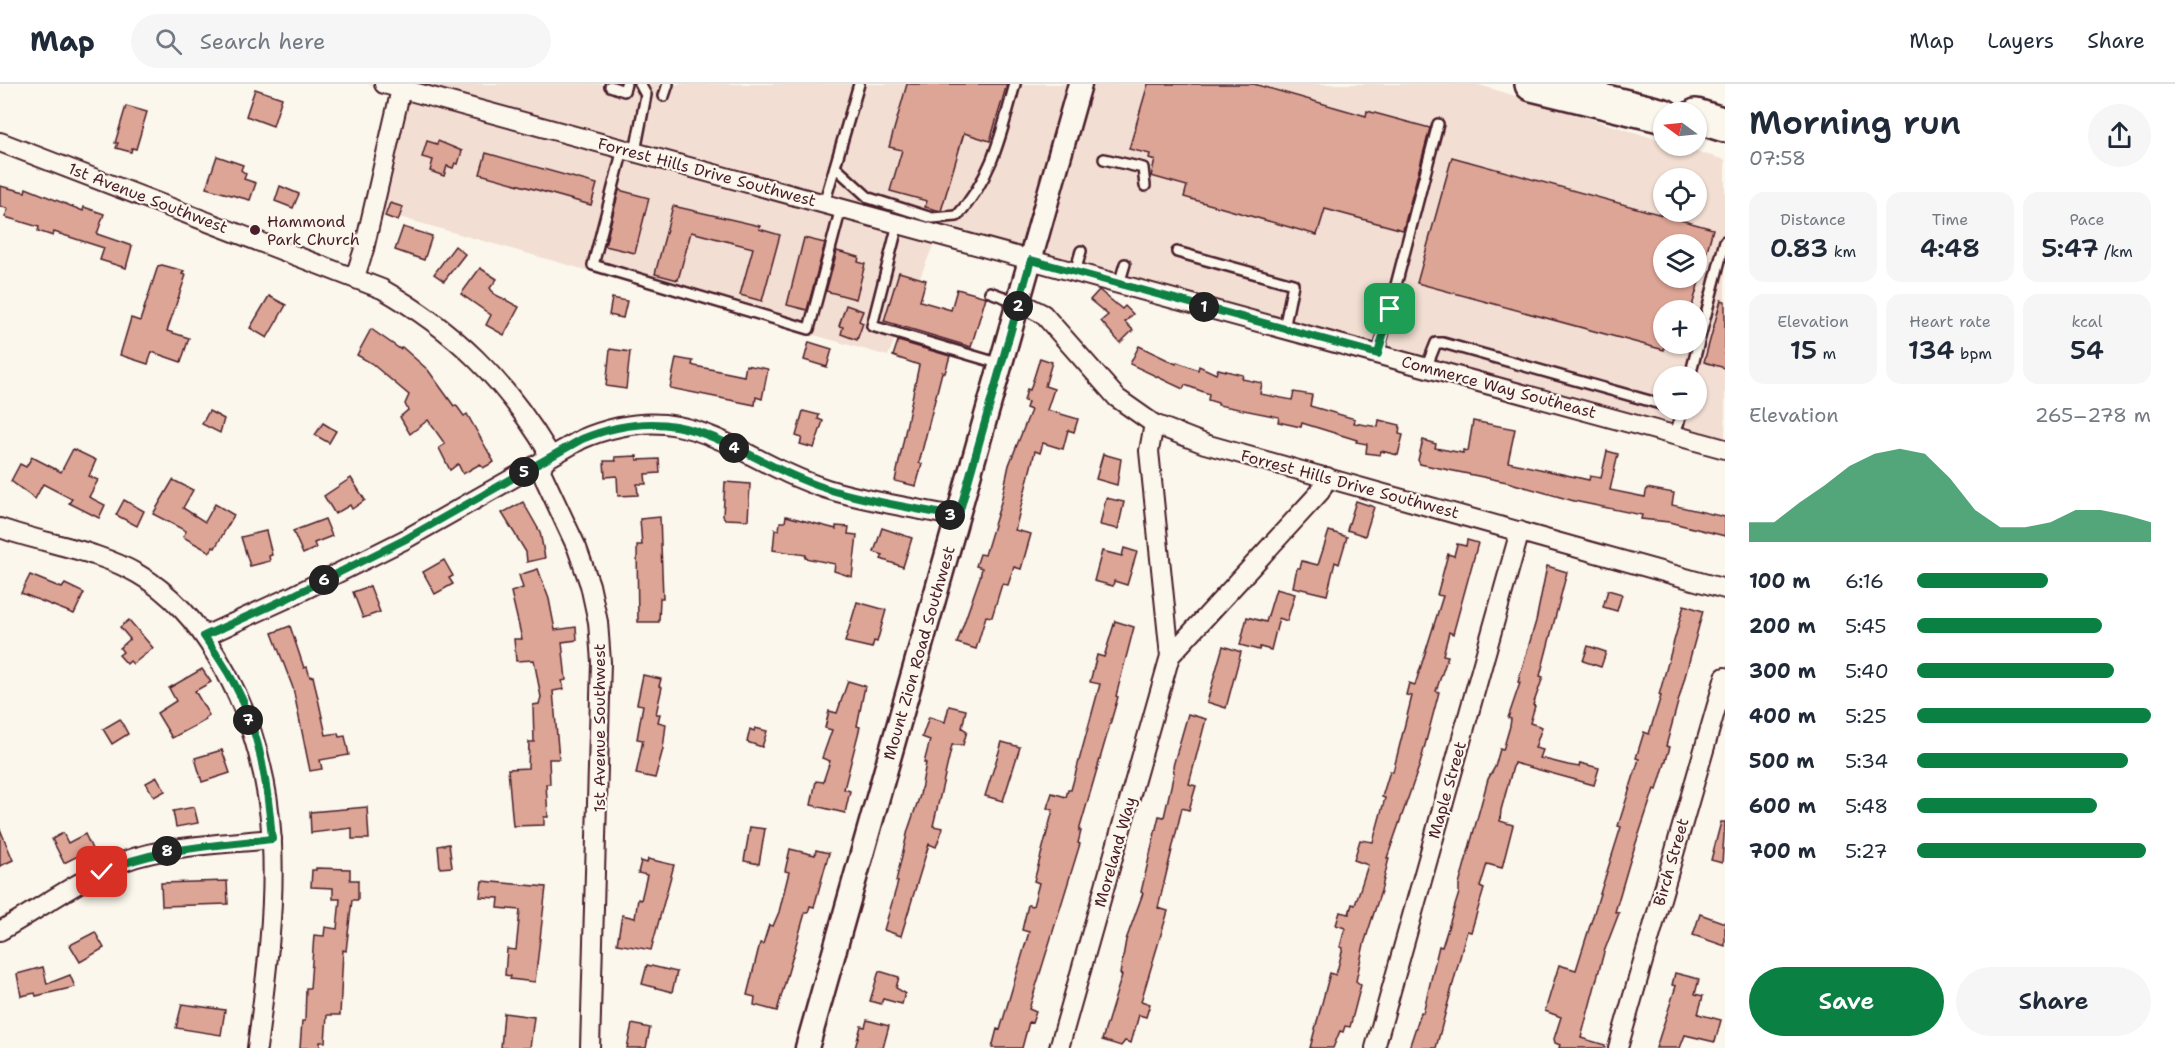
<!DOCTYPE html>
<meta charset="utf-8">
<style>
:root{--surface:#fff;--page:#f6f6f7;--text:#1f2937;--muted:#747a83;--line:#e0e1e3;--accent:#0b8043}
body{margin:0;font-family:"Shantell Sans",sans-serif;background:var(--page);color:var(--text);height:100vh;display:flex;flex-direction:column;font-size:22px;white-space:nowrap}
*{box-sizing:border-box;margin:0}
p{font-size:20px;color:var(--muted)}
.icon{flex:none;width:33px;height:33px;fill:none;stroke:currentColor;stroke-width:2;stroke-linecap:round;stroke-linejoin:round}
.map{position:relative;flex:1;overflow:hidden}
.side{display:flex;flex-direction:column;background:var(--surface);width:450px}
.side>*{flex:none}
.needle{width:39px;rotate:285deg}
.tools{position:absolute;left:1653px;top:18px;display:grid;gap:12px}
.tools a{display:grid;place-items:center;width:54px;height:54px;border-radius:50%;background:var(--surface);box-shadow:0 2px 4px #0004;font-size:30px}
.pin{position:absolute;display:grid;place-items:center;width:51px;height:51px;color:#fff;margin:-26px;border-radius:12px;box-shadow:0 3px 9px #0006}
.km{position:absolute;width:30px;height:30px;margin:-15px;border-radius:50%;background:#222;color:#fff;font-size:16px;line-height:30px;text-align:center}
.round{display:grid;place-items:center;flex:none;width:63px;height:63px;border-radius:32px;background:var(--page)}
.head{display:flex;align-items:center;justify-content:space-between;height:102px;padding:0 24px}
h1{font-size:33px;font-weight:600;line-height:45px}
.stats{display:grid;grid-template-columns:repeat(3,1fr);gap:9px;height:102px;padding:6px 24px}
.stats div{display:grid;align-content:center;border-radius:15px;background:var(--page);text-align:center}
.stats b{font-size:26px;font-weight:600}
.stats small{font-size:16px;font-weight:400}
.stats p{font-size:16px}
.chart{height:168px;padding:12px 24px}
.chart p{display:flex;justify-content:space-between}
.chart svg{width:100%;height:108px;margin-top:6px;fill:var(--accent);opacity:.7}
.primary-button{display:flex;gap:12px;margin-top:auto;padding:12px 24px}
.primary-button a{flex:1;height:69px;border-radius:36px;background:var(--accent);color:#fff;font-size:24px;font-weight:600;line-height:69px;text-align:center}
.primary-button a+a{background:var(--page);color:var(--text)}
ul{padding:0 24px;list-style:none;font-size:20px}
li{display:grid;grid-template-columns:96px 72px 1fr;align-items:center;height:45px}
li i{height:15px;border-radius:8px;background:var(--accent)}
header{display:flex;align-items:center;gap:36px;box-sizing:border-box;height:84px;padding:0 30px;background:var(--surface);border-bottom:2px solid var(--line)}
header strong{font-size:28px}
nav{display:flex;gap:33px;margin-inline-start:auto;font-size:21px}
.search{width:420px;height:54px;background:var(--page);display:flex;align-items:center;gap:15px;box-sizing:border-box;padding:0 21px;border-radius:33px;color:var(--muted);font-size:22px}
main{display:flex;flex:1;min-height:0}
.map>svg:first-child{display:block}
</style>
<header>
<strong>Map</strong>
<div class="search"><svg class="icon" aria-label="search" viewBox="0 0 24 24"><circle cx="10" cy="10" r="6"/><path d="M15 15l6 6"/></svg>Search here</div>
<nav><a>Map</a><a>Layers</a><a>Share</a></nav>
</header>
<main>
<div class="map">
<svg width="1725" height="964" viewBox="0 0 1725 964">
<rect width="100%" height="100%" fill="#fbf7ec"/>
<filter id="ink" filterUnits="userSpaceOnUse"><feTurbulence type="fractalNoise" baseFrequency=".0167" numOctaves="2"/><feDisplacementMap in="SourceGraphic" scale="12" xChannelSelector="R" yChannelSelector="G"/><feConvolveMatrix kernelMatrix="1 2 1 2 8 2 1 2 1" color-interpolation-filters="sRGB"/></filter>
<g filter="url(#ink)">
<!-- built -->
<path fill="#f2ded2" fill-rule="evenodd" d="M 367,0 L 1476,0 L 1663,57 L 1664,62 L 1677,62 L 1725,76 L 1725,372 L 937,152 L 888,272 L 371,125 L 401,10 ZM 1664,94 L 1696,94 L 1696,128 L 1664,128 ZM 1664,160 L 1696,160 L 1696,194 L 1664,194 ZM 1664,226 L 1696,226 L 1696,260 L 1664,260 ZM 1664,292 L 1696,292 L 1696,326 L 1664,326 Z"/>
<!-- building -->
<g fill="#dda595" stroke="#4a1f2b" stroke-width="1.5">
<polygon points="907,0 1007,0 990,57 964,49 941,127 925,123 927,117 890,107 902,66 889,63"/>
<polygon points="1148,0 1254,0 1366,32 1367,27 1430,44 1403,146 1325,125 1317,151 1184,113 1187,102 1151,92 1155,76 1149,74 1150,70 1129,65"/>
<polygon points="255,5 282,14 273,42 246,32"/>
<polygon points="126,22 147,28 136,65 132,64 131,68 116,64 118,59 115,59"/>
<polygon points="427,57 437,60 438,57 462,67 458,80 455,79 453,84 447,82 444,92 430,87 433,76 422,73"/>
<polygon points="486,69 597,100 591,121 480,90"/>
<polygon points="217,72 243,81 241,86 246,90 244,95 256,99 250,116 206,104"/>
<polygon points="1452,73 1713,145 1700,192 1696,192 1696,160 1664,160 1664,194 1700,194 1691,226 1664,226 1664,266 1417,199"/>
<polygon points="0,102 25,108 26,104 83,127 84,123 104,130 97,150 132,162 126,184 100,176 104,164 54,148 53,152 38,147 39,143 5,133 8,125 0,122"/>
<polygon points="280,102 299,110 293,124 275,117"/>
<polygon points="619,106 649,114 635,169 605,162"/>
<polygon points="390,119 403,123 398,137 385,132"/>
<polygon points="673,122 760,142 759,145 780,151 762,217 740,211 753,164 691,148 678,196 655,190"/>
<polygon points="403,143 432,152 424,176 395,166"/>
<polygon points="804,154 825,159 807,226 787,221"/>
<polygon points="455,162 465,170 444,197 434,190"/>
<polygon points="837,167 859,173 858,178 865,180 856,215 826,207"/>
<polygon points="162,181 184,187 182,190 186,191 167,247 189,254 181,278 152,268 148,280 120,271 131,234 140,237 158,182"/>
<polygon points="480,184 497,195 490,204 494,210 519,223 504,251 486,241 491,231 461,210"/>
<polygon points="899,188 926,196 920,217 951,226 957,205 986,213 971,263 884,237"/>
<polygon points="1099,206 1122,225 1125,222 1133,230 1125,238 1133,246 1120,259 1101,237 1108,231 1090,216"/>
<polygon points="269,212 286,221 267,254 250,244"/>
<polygon points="612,214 627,217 623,234 609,231"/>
<polygon points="1721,216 1725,217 1725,284 1704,278"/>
<polygon points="846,221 863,227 859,237 863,239 857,256 841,250 843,243 839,242"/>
<polygon points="371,245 400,265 402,263 428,286 454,322 456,321 464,332 467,330 494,378 483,384 480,380 463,390 458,380 450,386 439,364 445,360 428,336 410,350 400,333 408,326 405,320 409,311 371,279 357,271"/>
<polygon points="898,257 950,272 945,289 942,288 919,379 922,380 916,402 895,397 919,281 893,272"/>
<polygon points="809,258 832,265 827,283 804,276"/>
<polygon points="1139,262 1176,280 1177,278 1198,286 1199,282 1216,290 1218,285 1243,291 1242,295 1262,299 1260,310 1292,316 1294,308 1312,311 1310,322 1355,335 1354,339 1378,343 1379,336 1400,341 1399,350 1403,351 1398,371 1381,367 1380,371 1366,369 1367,360 1356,358 1357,356 1302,339 1301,343 1278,338 1279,333 1218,321 1218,319 1208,316 1209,310 1185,301 1183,305 1130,280"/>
<polygon points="610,265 630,268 626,305 606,302"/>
<polygon points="676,274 693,277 692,281 695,282 744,292 746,281 768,285 762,315 756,313 755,321 670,304"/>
<polygon points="1040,274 1052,278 1045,302 1054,305 1047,326 1078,335 1074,348 1068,346 1063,365 1043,359 1040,369 1035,367 1015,446 1031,450 1021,485 1014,483 1008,501 1002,500 992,533 986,532 976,565 957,559 980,493 982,484 976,482 980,470 985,471 1001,418 1009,381 1031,326 1026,324 1028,318 1024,317 1027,305 1030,306"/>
<polygon points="209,327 224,335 220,349 202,340"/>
<polygon points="803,327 819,331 818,335 823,337 814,364 800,360 802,354 796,352"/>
<polygon points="1473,337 1515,345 1508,378 1589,396 1590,392 1601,394 1607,367 1618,370 1610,406 1645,413 1647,404 1674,409 1672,421 1725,433 1725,452 1669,438 1641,435 1642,431 1574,417 1507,398 1420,380 1418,376 1423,356 1436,360 1435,364 1463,369 1463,366 1468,367"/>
<polygon points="323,339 336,347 329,359 315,351"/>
<polygon points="73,365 96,376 89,392 98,396 89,413 105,421 99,434 69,419 72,415 43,400 35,415 11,397 20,380 26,383 32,373 61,388"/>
<polygon points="1103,370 1121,375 1117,401 1096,395"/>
<polygon points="637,372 637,376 659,375 660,389 645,390 646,400 637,400 638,411 618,412 617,392 605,393 604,377 616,377 615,373"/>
<polygon points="351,394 365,416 352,425 350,421 335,430 324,412"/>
<polygon points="173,396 193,406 183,424 205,438 215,420 234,431 215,464 213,463 210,468 183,453 186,447 153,430"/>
<polygon points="725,398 750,400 748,436 725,435 723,432"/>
<polygon points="1106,414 1124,418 1118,445 1100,441"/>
<polygon points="124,416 144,427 137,442 116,431"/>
<polygon points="1356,417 1374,423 1365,452 1347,446"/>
<polygon points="523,418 540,448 545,474 527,478 526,468 502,429"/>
<polygon points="786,432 836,445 836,442 849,443 848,450 857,451 852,493 834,487 835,480 805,474 806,471 773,466 775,445 779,446 780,438 785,438"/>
<polygon points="660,433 663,514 660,514 659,538 638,538 637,461 642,461 640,435"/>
<polygon points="325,435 332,452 314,459 316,464 303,470 293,447"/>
<polygon points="882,444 912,454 903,483 881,475 883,471 874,468"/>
<polygon points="266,447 272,471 269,472 270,477 250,482 241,453"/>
<polygon points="1329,447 1347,453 1339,480 1335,478 1327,511 1293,503 1297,484 1300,484 1302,477 1318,481"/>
<polygon points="1467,456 1478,459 1453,550 1449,548 1443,571 1448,572 1436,607 1439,608 1420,680 1387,774 1389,774 1381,807 1364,860 1356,897 1361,901 1350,943 1345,942 1343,948 1340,947 1333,964 1310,964 1330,889 1336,891 1343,864 1340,863 1345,844 1336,841 1340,828 1349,830 1352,820 1355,821 1368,781 1354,776 1360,756 1373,758 1385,714 1382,713 1390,687 1393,688 1412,612 1406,611 1409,599 1415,601 1443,512 1437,511 1448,470 1454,472 1457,460 1466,462"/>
<polygon points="1124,464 1137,468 1127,501 1114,497 1113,502 1094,497 1102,467 1122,472"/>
<polygon points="444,476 453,492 449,494 453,500 435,510 423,488"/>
<polygon points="1547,482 1567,488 1540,592 1543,593 1533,621 1535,622 1530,639 1542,643 1535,664 1543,666 1540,674 1568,681 1579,683 1580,679 1599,684 1594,701 1514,679 1501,726 1500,737 1513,741 1502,784 1487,780 1480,803 1484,805 1471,848 1467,847 1436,964 1409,964 1421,928 1423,929 1439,862 1442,863 1459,809 1459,801 1488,695 1495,683 1500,665 1503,666 1510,642 1511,635 1508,634 1520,599 1518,598 1536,537"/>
<polygon points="538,485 549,515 555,546 576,543 577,556 562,558 566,596 562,597 564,605 553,607 559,675 549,675 550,700 546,700 548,733 544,733 544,741 513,742 508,685 528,684 529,658 534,658 533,621 539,620 541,613 534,576 516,577 514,555 522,555 511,508 523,504 519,491"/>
<polygon points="30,491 62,504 65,500 84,509 74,530 21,509"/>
<polygon points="370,502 380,528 363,534 353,508"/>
<polygon points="1276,505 1295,510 1287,537 1279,534 1271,566 1260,563 1259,566 1240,561 1247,533 1266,538"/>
<polygon points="1608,506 1622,510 1617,527 1603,523"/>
<polygon points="857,518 886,526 877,558 874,557 872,564 845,558"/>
<polygon points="1684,521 1703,527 1666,662 1670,663 1657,706 1654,705 1629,780 1615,828 1619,829 1604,868 1581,954 1605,961 1605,964 1559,964 1560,961 1555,959 1554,955 1561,933 1545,927 1559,881 1576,886 1621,743 1618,742 1639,675 1636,674 1644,648 1649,650 1661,612 1659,611"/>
<polygon points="129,536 153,564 133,580 130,577 127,580 119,571 123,568 120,564 130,555 120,543"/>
<polygon points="1115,537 1134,543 1116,612 1118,613 1079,747 1081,747 1078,759 1080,760 1029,925 1036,928 1032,939 1029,938 1022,964 992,964 997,945 1000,946 1029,848 1022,846 1028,821 1033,822 1039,799 1034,797 1053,726 1047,724 1052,709 1066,713 1068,706 1071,706 1100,600 1090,598 1097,571 1104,573"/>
<polygon points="290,542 304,584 307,583 310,593 313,592 326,651 338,649 339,653 345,652 349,671 320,676 322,685 310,687 293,604 272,549"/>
<polygon points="1223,562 1241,568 1226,624 1207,618"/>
<polygon points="1588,562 1606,568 1601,583 1583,577"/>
<polygon points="202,585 211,598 195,607 209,631 205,634 206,636 172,654 157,629 176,617 169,604"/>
<polygon points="643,591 661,595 659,602 662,603 656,630 660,630 658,638 666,640 663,665 655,694 636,690 643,656 637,655 643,621 637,620"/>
<polygon points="848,597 865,602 857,642 860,643 844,705 850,707 845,729 811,721 816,697 823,698 830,677 822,674 832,646 825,644 829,627 837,629"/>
<polygon points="949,622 966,626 962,644 967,647 963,661 952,661 933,742 943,744 936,763 929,760 901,852 884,846 898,798 896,797 908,746 920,711 926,679 924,679 930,656 922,653 929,633 945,638"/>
<polygon points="1188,630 1206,635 1189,700 1196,702 1189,726 1182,724 1158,824 1168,827 1142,914 1141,917 1150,920 1146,933 1139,931 1131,959 1125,957 1121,962 1102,956 1122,891 1120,890 1126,856 1143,809 1141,808 1153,757 1159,732 1164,733 1174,689 1173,682"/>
<polygon points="120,635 128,650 112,660 103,645"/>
<polygon points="755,644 767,647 762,663 747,658 750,645 754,647"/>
<polygon points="1002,658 1020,663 1003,717 985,712"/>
<polygon points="222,666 230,689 202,698 195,674"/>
<polygon points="157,693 165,707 154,713 146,699"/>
<polygon points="194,723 198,739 176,743 173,727"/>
<polygon points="367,723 369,755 352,755 352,744 311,749 310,728"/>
<polygon points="1721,738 1725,738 1722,779 1711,776"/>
<polygon points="750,743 765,745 759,780 744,777"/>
<polygon points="0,745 13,776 0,782"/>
<polygon points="63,749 68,759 85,750 92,765 64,779 52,755"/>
<polygon points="449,760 452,783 440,784 438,762"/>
<polygon points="790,765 815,771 816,766 829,769 814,823 810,822 808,829 805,829 777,927 754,921 755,913 747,911 760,859 763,860 769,841 773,842 779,828 789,788 785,787"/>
<polygon points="648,775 674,781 651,866 617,860 622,831 635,834 638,815 641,816 647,791 638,789 641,777 647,779"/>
<polygon points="316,784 350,785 350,796 358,796 358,816 352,816 346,867 343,866 340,931 327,931 325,958 320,958 320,964 300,964 302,937 305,937 306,904 310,904 314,851 324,852 325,843 337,845 340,815 333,815 333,804 311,803 312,786 316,786"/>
<polygon points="227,797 228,820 162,822 161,799"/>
<polygon points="482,797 546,803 535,898 510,895 511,892 505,891 507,865 516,866 520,826 498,824 499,814 480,813"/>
<polygon points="1700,830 1725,839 1725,862 1693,851"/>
<polygon points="95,848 104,864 80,878 70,861"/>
<polygon points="647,881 677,888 672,908 642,900"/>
<polygon points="43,883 47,900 70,891 75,903 36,912 35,909 21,912 17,890"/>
<polygon points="879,887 899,893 896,904 905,909 902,920 883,915 881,920 870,917"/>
<polygon points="1675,889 1699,895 1695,910 1703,912 1698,930 1721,936 1715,958 1685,951 1680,964 1656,964 1676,902 1672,901"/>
<polygon points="182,920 225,926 221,951 176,944"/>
<polygon points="504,929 534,933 530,964 501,964"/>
<polygon points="867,936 889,942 883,964 855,964 861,942 865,943"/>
<polygon points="632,940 650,944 646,964 627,964"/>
</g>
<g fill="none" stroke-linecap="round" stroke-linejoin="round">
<!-- service casing -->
<g stroke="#4a1f2b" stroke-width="14">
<g id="service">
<polyline points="610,2 624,7 626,0"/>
<polyline points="664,12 668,0"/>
<polyline points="623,65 593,181 809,245 841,124"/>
<polyline points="635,68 646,11 640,0"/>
<polyline points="1104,75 1143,84 1145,102"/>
<path d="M 835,83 L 869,114 L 932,134 L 957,132 C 993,92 1001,50 1015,0"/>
<polyline points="824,120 859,0"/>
<polyline points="898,140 872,242 1001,280"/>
<polyline points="1177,168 1293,200 1284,245"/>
<polyline points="1075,188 1081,167"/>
<polyline points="1119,200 1125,180"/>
<polyline points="990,208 1017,218"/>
<polyline points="1378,270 1438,40"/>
<polyline points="1426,284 1436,259 1443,259 1664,321"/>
<polyline points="1690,292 1725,157"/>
<polyline points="1675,351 1682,326"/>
</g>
</g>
<!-- minor casing -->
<g stroke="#4a1f2b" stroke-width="22">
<g id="minor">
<polyline points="384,0 1725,365"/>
<path d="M 0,58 L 382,205 C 454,246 504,295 547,366 L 541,387 L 577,464 L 590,501 L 598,538 L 601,578 L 590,964"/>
<polyline points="355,193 364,165 401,5"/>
<polyline points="1019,218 1043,230 1117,314 1154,340 1205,360 1725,505"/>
<path d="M 0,444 C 45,460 97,466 138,490 C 170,508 198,540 216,571 C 293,697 275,825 257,964"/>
<path d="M 205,552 L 288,514 L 404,456 L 582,355 C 690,310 732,374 827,405 C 869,418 915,424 958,433"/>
<polyline points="1170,572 1320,408 1327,393"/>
<path d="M 0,847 C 41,824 81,794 125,777 C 168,761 226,760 272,755"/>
<polyline points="1059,964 1170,572 1149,367 1154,340"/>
<polyline points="1375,964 1520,447"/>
<polyline points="1618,964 1725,593"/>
</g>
</g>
<!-- tertiary casing -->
<g stroke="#4a1f2b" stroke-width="27">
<polyline id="tertiary" points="807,964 1080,0"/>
</g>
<!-- motorway casing -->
<g stroke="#4a1f2b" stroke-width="38">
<g id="motorway">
<polyline points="1532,0 1664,32"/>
<polyline points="1696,32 1725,41"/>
</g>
</g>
<!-- service -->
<use href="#service" stroke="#fbf7ec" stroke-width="9"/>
<!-- minor -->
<use href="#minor" stroke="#fbf7ec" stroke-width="18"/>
<!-- tertiary -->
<use href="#tertiary" stroke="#fbf7ec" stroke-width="22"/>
<!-- motorway -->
<use href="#motorway" stroke="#fbf7ec" stroke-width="33"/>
</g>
</g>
<g fill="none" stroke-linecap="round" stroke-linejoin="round" filter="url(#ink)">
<!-- route casing -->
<g stroke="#fff" stroke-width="12">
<path id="route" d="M 102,788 C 155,764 214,762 272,755 C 268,704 260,648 236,603 C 227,585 215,568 204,552 L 288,514 L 404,456 L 582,355 C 690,311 732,374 828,405 C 869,418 915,424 958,433 L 1031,176 L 1378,270 L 1390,225"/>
</g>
<!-- route -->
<use href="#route" stroke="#0b8043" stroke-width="8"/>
</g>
<!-- markers -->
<circle fill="#4a1f2b" stroke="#fbf7ec" stroke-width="2" cx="255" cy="146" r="6"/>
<g text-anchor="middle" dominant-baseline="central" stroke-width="4.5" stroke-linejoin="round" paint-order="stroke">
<!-- street labels -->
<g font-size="16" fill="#4a1f2b" stroke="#fbf7ec">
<text transform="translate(707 88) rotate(15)">Forrest Hills Drive Southwest</text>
<text transform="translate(148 114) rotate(21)">1st Avenue Southwest</text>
<text transform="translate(1499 303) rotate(15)">Commerce Way Southeast</text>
<text transform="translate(1350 400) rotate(15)">Forrest Hills Drive Southwest</text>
<text transform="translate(919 569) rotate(-74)">Mount Zion Road Southwest</text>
<text transform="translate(599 644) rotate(-90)">1st Avenue Southwest</text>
<text transform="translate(1447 706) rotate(-74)">Maple Street</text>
<text transform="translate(1115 768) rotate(-74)">Moreland Way</text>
<text transform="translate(1671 778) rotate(-74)">Birch Street</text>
</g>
<!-- poi labels -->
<g font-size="16" fill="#4a1f2b" stroke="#fbf7ec" text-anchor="start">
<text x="267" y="137">Hammond<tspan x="267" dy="18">Park Church</tspan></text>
</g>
</g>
</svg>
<div class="tools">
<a><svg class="needle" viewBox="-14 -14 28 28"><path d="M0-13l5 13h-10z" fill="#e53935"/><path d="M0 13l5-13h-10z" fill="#747a83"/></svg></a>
<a><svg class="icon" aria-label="locate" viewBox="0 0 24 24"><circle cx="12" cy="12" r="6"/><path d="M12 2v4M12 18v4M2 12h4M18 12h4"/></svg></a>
<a><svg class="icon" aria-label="layers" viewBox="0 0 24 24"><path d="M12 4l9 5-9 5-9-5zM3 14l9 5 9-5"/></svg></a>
<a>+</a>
<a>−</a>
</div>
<div class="pin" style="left:1390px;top:225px;background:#1e9e55"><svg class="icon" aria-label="arrive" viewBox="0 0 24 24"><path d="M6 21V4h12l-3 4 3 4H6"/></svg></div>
<div class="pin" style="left:102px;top:788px;background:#d93025"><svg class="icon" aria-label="check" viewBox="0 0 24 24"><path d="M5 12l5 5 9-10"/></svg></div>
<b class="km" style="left:1204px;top:223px">1</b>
<b class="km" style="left:1018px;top:222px">2</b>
<b class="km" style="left:950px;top:431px">3</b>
<b class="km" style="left:734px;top:364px">4</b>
<b class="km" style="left:524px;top:388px">5</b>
<b class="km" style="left:324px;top:496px">6</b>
<b class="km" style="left:248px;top:636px">7</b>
<b class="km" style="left:167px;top:767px">8</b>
</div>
<section class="side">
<div class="head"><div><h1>Morning run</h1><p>07:58</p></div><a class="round"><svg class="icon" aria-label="share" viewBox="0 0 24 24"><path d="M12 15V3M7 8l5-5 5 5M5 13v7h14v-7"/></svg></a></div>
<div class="stats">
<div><p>Distance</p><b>0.83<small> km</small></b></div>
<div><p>Time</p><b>4:48</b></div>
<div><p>Pace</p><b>5:47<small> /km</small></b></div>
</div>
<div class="stats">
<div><p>Elevation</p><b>15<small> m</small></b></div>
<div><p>Heart rate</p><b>134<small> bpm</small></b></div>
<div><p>kcal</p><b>54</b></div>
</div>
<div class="chart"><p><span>Elevation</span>265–278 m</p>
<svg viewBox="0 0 160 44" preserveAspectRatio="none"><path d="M0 44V36L10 36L20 28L30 21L40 13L50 8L60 6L70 8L80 18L90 31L100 38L110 38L120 36L130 31L140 31L150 33L160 36V44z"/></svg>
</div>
<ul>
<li><b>100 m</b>6:16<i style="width:56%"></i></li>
<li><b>200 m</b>5:45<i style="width:79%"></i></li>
<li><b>300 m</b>5:40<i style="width:84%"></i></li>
<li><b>400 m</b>5:25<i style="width:100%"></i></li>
<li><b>500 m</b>5:34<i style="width:90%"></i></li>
<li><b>600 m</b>5:48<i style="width:77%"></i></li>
<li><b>700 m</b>5:27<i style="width:98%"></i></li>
</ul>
<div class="primary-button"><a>Save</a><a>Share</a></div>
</section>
</main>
